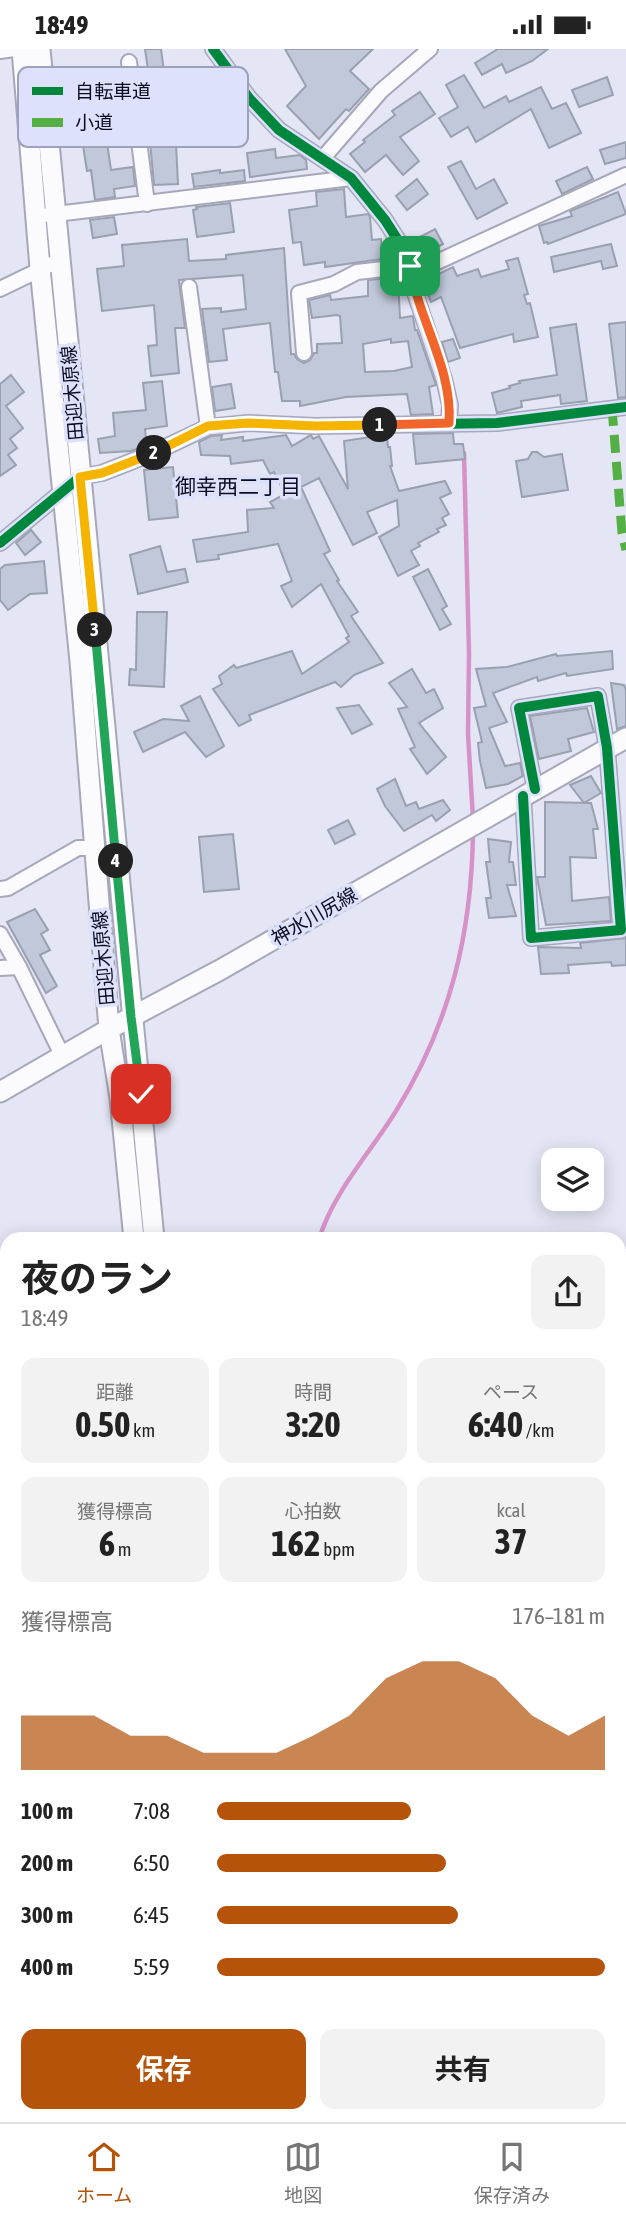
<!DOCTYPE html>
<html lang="ja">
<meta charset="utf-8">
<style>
:root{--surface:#fff;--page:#f2f2f2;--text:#222;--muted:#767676;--line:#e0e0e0;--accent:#b45309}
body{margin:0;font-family:"Asap Condensed","Noto Sans JP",sans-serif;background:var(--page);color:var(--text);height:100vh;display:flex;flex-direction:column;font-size:26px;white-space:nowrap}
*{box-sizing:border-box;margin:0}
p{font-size:23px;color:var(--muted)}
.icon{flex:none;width:38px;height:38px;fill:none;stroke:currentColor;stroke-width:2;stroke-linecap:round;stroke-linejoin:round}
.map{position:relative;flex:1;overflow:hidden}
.drawer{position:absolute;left:0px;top:1183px;width:626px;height:891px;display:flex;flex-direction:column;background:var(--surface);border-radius:21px 21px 0 0;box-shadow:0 4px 18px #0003}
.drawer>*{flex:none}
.controls{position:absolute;left:541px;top:1099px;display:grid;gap:14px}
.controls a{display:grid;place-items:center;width:63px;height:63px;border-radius:14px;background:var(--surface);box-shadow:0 4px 18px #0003;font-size:35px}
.pin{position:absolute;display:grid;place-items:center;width:60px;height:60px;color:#fff;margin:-30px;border-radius:14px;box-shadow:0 4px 10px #0006}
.km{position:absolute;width:35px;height:35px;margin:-18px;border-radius:50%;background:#222;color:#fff;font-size:19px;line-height:35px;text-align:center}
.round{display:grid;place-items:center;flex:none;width:74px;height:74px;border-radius:14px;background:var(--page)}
.overview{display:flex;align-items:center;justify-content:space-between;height:119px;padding:0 21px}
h1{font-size:38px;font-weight:700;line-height:52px}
.figures{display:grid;grid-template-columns:repeat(3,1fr);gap:10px;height:119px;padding:7px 21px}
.figures div{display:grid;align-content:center;border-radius:14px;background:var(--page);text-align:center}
.figures b{font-size:35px;font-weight:700}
.figures small{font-size:19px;font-weight:400}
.figures p{font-size:19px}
.chart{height:196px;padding:14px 21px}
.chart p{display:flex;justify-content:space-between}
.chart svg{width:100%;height:126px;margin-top:7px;fill:var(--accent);opacity:.7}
.button{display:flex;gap:14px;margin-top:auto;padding:14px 21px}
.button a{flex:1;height:80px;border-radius:14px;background:var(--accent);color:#fff;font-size:28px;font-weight:700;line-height:80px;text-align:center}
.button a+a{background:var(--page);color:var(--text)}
ul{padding:0 21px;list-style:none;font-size:23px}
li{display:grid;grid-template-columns:112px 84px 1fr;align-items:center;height:52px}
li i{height:18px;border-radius:9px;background:var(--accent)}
.status{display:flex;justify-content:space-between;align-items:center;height:49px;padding:0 35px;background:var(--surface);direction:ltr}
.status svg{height:19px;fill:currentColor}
.tab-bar{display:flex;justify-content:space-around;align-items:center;height:98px;border-top:2px solid var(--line);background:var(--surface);font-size:19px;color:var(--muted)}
.tab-bar a{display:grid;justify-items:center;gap:4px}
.tab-bar .active{color:var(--accent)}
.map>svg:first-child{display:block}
</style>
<div class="status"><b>18:49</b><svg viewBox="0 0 49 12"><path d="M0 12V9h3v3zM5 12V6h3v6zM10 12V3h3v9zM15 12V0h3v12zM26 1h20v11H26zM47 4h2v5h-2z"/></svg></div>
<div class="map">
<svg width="626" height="2073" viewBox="0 0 626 2073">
<rect width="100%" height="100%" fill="#e4e6f5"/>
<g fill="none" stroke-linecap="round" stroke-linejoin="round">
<!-- stream -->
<g stroke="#d692c7" stroke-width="4.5">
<polyline points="464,404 469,604 468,685 473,770"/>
<path d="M 319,1190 C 334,1142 370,1104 396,1062 C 450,975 472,884 473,782"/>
<polyline points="0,1777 7,1773"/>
<polyline points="0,1964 7,1968"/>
</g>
<!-- river -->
<g stroke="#d692c7" stroke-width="28">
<polyline points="381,2067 390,2073"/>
<polyline points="0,2068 8,2067"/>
</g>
</g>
<!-- building -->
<g fill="#c0c8da" stroke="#99a0b0" stroke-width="2" fill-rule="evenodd">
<polygon points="145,0 161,0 165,30 195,27 195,29 221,27 238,50 238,58 236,58 240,87 176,95 178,135 154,136 148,70 146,70 143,50 152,49"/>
<polygon points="285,0 373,0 350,22 369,40 349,62 346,60 319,90 287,57 306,37"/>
<polygon points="498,0 548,0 532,12 506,24 502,15 482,26 475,14"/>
<polygon points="464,26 484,59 506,47 509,53 541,38 552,60 566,54 581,84 549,99 531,60 476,93 468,78 451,88 439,69 458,58 446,36"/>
<polygon points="607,28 613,46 579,58 572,41"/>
<polygon points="420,43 435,65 400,88 419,112 403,126 386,106 365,123 350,105 365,93 363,91 395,66 392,62"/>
<polygon points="105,80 111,121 133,118 135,137 114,140 115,148 95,151 91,121 87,122 81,84"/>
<polygon points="626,93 626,109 605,115 600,101"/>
<polygon points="275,100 276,109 300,106 306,111 307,120 250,128 247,104"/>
<polygon points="461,112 476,140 494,130 507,154 477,170 448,118"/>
<polygon points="587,118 593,130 562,145 556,132"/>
<polygon points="220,121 220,124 244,121 245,132 194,138 192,125"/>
<polygon points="417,130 428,145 407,161 396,147"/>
<polygon points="344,140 346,168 368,165 370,168 372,191 381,190 382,210 325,218 325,213 304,216 301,193 293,194 289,161 317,157 316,143"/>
<polygon points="618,143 626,165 548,195 547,193 544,194 539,177 572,167 570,162"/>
<polygon points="230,154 234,183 197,188 193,161 197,160 196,158"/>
<polygon points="114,168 117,185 93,189 90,171"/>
<polygon points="435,180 443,195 426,204 418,189"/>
<path d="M 187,190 L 189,212 L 226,210 L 226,206 L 284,199 L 291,305 L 294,305 L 297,310 L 304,314 L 310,311 L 314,304 L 317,304 L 317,295 L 342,294 L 340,267 L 337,266 L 312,269 L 309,251 L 330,246 L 331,251 L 368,247 L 368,231 L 398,228 L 400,269 L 413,267 L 415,281 L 417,281 L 435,333 L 436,336 L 429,338 L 433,365 L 411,366 L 407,345 L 346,348 L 300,357 L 300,352 L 282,352 L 278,323 L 275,323 L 270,274 L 223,280 L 227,311 L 209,313 L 202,260 L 221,259 L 221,263 L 246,260 L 243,226 L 179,231 L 185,279 L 175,279 L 179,324 L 151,327 L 148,297 L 157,296 L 154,256 L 102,262 L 97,220 L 124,217 L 122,196 ZM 391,290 L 391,294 L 408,292 L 412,318 L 394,322 L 365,323 L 363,295 Z"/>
<polygon points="611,195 617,217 603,220 601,212 554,223 551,208"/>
<polygon points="518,209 528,245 524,246 527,255 530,254 538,288 514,293 513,285 460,299 441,248 431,253 422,233 453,218 457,227 478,220 481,228 509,220 506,212"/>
<polygon points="626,273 626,348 618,349 609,275"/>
<polygon points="576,275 587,352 561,355 560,346 521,352 522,358 497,364 492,344 510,339 509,337 520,334 519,332 557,326 550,279"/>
<polygon points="453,290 460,309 448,313 442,293"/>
<polygon points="11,326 24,343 6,357 23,379 10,390 17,399 8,406 16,416 0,427 0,335"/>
<polygon points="162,332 167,377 145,380 147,396 131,402 100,404 98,390 115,387 113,364 146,361 143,334"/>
<polygon points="231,335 235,359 215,362 212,338"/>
<polygon points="453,384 454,395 463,395 465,410 416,415 413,385"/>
<polygon points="222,386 221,391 243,388 243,392 286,386 292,397 311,386 313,390 319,387 348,440 344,392 383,386 387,387 388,398 390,398 392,417 390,417 399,442 445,432 451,444 440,449 449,465 442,469 446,476 437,480 439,483 418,494 420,497 411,502 419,516 398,527 379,488 399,477 397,451 367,463 377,484 353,496 319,429 301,438 330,502 324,505 339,531 337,532 358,563 351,567 383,614 354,626 341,638 335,633 249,666 251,671 239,677 213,640 222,635 219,627 234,616 236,619 292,602 302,625 349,593 346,589 349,587 321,535 292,558 281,537 292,532 278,495 218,506 219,510 197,513 193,491 248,483 247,461 274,459 270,453 285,445 274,423 270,425 263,411 231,415 230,407 201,406 199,393 211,387"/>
<polygon points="532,403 537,403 544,408 562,405 568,441 522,448 516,412 528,410"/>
<polygon points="173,418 178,468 149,471 144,421"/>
<polygon points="31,481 41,493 25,506 16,494"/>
<polygon points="160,497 167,523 185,520 188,533 138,545 130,506"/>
<polygon points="44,512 47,544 30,545 8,561 0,551 0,520 5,516"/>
<polygon points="428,520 447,557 442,560 451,575 440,581 413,528"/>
<polygon points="137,563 167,563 164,638 129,636 130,620 136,621"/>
<polygon points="612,602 613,620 567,627 566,624 538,632 537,628 493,644 507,673 489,679 505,717 520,714 523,727 508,735 486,739 480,712 478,694 482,693 474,659 486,657 476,620 507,618 556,605 557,607"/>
<polygon points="412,620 426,644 434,640 443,659 419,674 446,708 427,725 410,700 415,698 398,660 407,658 389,634"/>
<polygon points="611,634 624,636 626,641 626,677 617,680"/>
<polygon points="200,647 224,697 206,708 185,683 143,703 134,683 163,670 189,672 181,657"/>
<polygon points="359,656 372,675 352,685 337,659"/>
<polygon points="587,659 594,683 568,690 571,702 539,710 530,667"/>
<polygon points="591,727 601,744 584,754 570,736"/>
<polygon points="395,730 406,757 416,753 419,760 443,751 450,761 436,772 432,766 404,782 385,757 377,740"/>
<polygon points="545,753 591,754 598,780 593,780 596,809 570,808 572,852 609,848 611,872 546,876 537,828 545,828"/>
<polygon points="348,771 355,785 335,795 328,781"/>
<polygon points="233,785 239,840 204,843 199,788"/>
<polygon points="488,790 511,793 509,813 513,813 516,836 507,836 516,867 489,869 486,849 491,849 486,813 490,813"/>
<polygon points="35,860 48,881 41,885 50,901 40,906 57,937 46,944 7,873"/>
<polygon points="626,889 626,916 612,917 611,913 568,916 569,924 541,925 538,898 581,899 580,894"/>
</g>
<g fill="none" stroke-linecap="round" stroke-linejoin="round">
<!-- street casing -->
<g stroke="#a6a8ba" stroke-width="18">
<g id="street">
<polyline points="213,0 249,49 279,81 351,129 385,171 408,207 413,238 444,330 450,356 449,374"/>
<polyline points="0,2 14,0"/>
<polyline points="129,13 147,155"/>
<polyline points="323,109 381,42 430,0"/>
<polyline points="48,166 351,129"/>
<polyline points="411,225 626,126"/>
<polyline points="189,238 208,378"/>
<polyline points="0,240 60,211"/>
<polyline points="304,304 299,244 334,235 357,223 410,217"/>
<polyline points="0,494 80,428 102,424 153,404 208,378 248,374 315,377 497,374 626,358"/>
<polyline points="523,747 531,889 621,881 607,699 598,647 519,659 535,740"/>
<polyline points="0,840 8,839 78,799 94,799"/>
<polyline points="0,885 19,918 62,1006"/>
<polyline points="0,919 19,918"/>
</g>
</g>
<!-- secondary casing -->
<g stroke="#a6a8ba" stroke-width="23">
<g id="secondary">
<polyline points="22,0 40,219 80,612 109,980 120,1049 134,1190"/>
<polyline points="40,0 154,1190"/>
<polyline points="0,1043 109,980 220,921 626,689"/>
<polyline points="215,2067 216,2073"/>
<polyline points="233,2067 234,2073"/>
</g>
</g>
<!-- street -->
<use href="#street" stroke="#fbfbfe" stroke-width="14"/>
<!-- secondary -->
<use href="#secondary" stroke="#fbfbfe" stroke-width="19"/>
<!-- quiet -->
<g stroke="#54b045" stroke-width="9" stroke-dasharray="18 9" stroke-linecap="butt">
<polyline points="612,359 622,484 626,501"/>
<polyline points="0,1446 7,1443"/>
</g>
<!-- cycleway casing -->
<g stroke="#dde1fc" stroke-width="15">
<g id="cycleway">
<polyline points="213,0 249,49 279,81 351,129 385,171 408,207 413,238 444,330 450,356 449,374"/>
<polyline points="0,494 80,428 102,424 153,404 208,378 248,374 315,377 497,374 626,358"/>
<polyline points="523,747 531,889 621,881 607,699 598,647 519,659 535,740"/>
</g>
</g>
<!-- cycleway -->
<use href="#cycleway" stroke="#00873e" stroke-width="10"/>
</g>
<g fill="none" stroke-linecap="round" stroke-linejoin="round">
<!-- split-1 casing -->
<g stroke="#fff" stroke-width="14">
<path id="split-1" d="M 380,376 L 449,374 C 453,320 418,270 410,217"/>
</g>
<!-- split-2 casing -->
<g stroke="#fff" stroke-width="14">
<polyline id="split-2" points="154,404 208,377 248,374 315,377 380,376"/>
</g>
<!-- split-3 casing -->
<g stroke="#fff" stroke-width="14">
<polyline id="split-3" points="95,581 80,428 102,424 154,404"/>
</g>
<!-- split-4 casing -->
<g stroke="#fff" stroke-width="14">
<polyline id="split-4" points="95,581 116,812"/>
</g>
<!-- split-5 casing -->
<g stroke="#fff" stroke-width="14">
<polyline id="split-5" points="116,812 131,968 141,1045"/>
</g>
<!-- split-1 -->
<use href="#split-1" stroke="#f0652b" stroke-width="9"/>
<!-- split-2 -->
<use href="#split-2" stroke="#f5b400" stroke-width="9"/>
<!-- split-3 -->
<use href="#split-3" stroke="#f5b400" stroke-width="9"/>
<!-- split-4 -->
<use href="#split-4" stroke="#22a559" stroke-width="9"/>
<!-- split-5 -->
<use href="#split-5" stroke="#22a559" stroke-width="9"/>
</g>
<g text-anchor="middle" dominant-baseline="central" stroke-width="7" stroke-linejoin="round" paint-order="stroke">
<!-- street labels -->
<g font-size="19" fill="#0c0d23" stroke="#dde1fc">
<text transform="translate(72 344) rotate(-95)">田迎木原線</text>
<text transform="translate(314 867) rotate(-30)">神水川尻線</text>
<text transform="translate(103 909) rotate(-95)">田迎木原線</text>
</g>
<!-- neighbourhood labels -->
<g font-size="21" fill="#0c0d23" stroke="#dde1fc">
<text x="238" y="437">御幸西二丁目</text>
</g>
</g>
<!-- legend -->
<rect x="18" y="18" width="230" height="80" rx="10" fill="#dde1fc" stroke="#9ea1bb" stroke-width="2"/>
<rect x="32" y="38" width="31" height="8" fill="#00873e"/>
<rect x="32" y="69" width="31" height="9" fill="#54b045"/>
<g font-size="19" fill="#0c0d23">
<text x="75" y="49">自転車道</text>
<text x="75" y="80">小道</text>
</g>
</svg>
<div class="controls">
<a><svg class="icon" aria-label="layers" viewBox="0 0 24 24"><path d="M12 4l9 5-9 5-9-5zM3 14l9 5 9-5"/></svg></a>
</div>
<div class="pin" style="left:410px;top:217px;background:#1e9e55"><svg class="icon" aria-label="arrive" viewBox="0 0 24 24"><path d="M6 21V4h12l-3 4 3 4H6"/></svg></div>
<div class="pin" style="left:141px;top:1045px;background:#d93025"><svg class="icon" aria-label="check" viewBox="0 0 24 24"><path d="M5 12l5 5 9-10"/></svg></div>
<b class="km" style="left:380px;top:376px">1</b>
<b class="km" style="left:154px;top:404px">2</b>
<b class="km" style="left:95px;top:581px">3</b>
<b class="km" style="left:116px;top:812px">4</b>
<section class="drawer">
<div class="overview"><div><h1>夜のラン</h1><p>18:49</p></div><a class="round"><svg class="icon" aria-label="share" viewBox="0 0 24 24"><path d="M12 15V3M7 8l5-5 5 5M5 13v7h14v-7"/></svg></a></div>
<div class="figures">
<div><p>距離</p><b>0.50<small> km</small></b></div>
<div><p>時間</p><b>3:20</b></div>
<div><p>ペース</p><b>6:40<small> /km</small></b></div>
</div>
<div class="figures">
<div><p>獲得標高</p><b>6<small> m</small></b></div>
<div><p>心拍数</p><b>162<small> bpm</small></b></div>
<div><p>kcal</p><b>37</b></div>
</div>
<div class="chart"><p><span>獲得標高</span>176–181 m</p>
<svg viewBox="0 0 160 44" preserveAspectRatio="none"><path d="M0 44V25L10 25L20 25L30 32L40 32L50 38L60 38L70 38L80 32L90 25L100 12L110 6L120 6L130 12L140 25L150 32L160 25V44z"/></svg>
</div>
<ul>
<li><b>100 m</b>7:08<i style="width:50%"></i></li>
<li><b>200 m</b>6:50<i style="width:59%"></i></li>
<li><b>300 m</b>6:45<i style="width:62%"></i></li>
<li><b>400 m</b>5:59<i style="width:100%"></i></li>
</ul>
<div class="button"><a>保存</a><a>共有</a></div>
</section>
</div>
<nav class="tab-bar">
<a class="active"><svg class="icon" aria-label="home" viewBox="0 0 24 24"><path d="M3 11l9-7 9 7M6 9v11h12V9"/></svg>ホーム</a>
<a><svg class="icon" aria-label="map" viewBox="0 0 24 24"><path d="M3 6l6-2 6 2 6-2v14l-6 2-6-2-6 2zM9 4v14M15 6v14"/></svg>地図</a>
<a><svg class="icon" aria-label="saved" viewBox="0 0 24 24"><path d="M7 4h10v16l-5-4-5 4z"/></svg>保存済み</a>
</nav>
